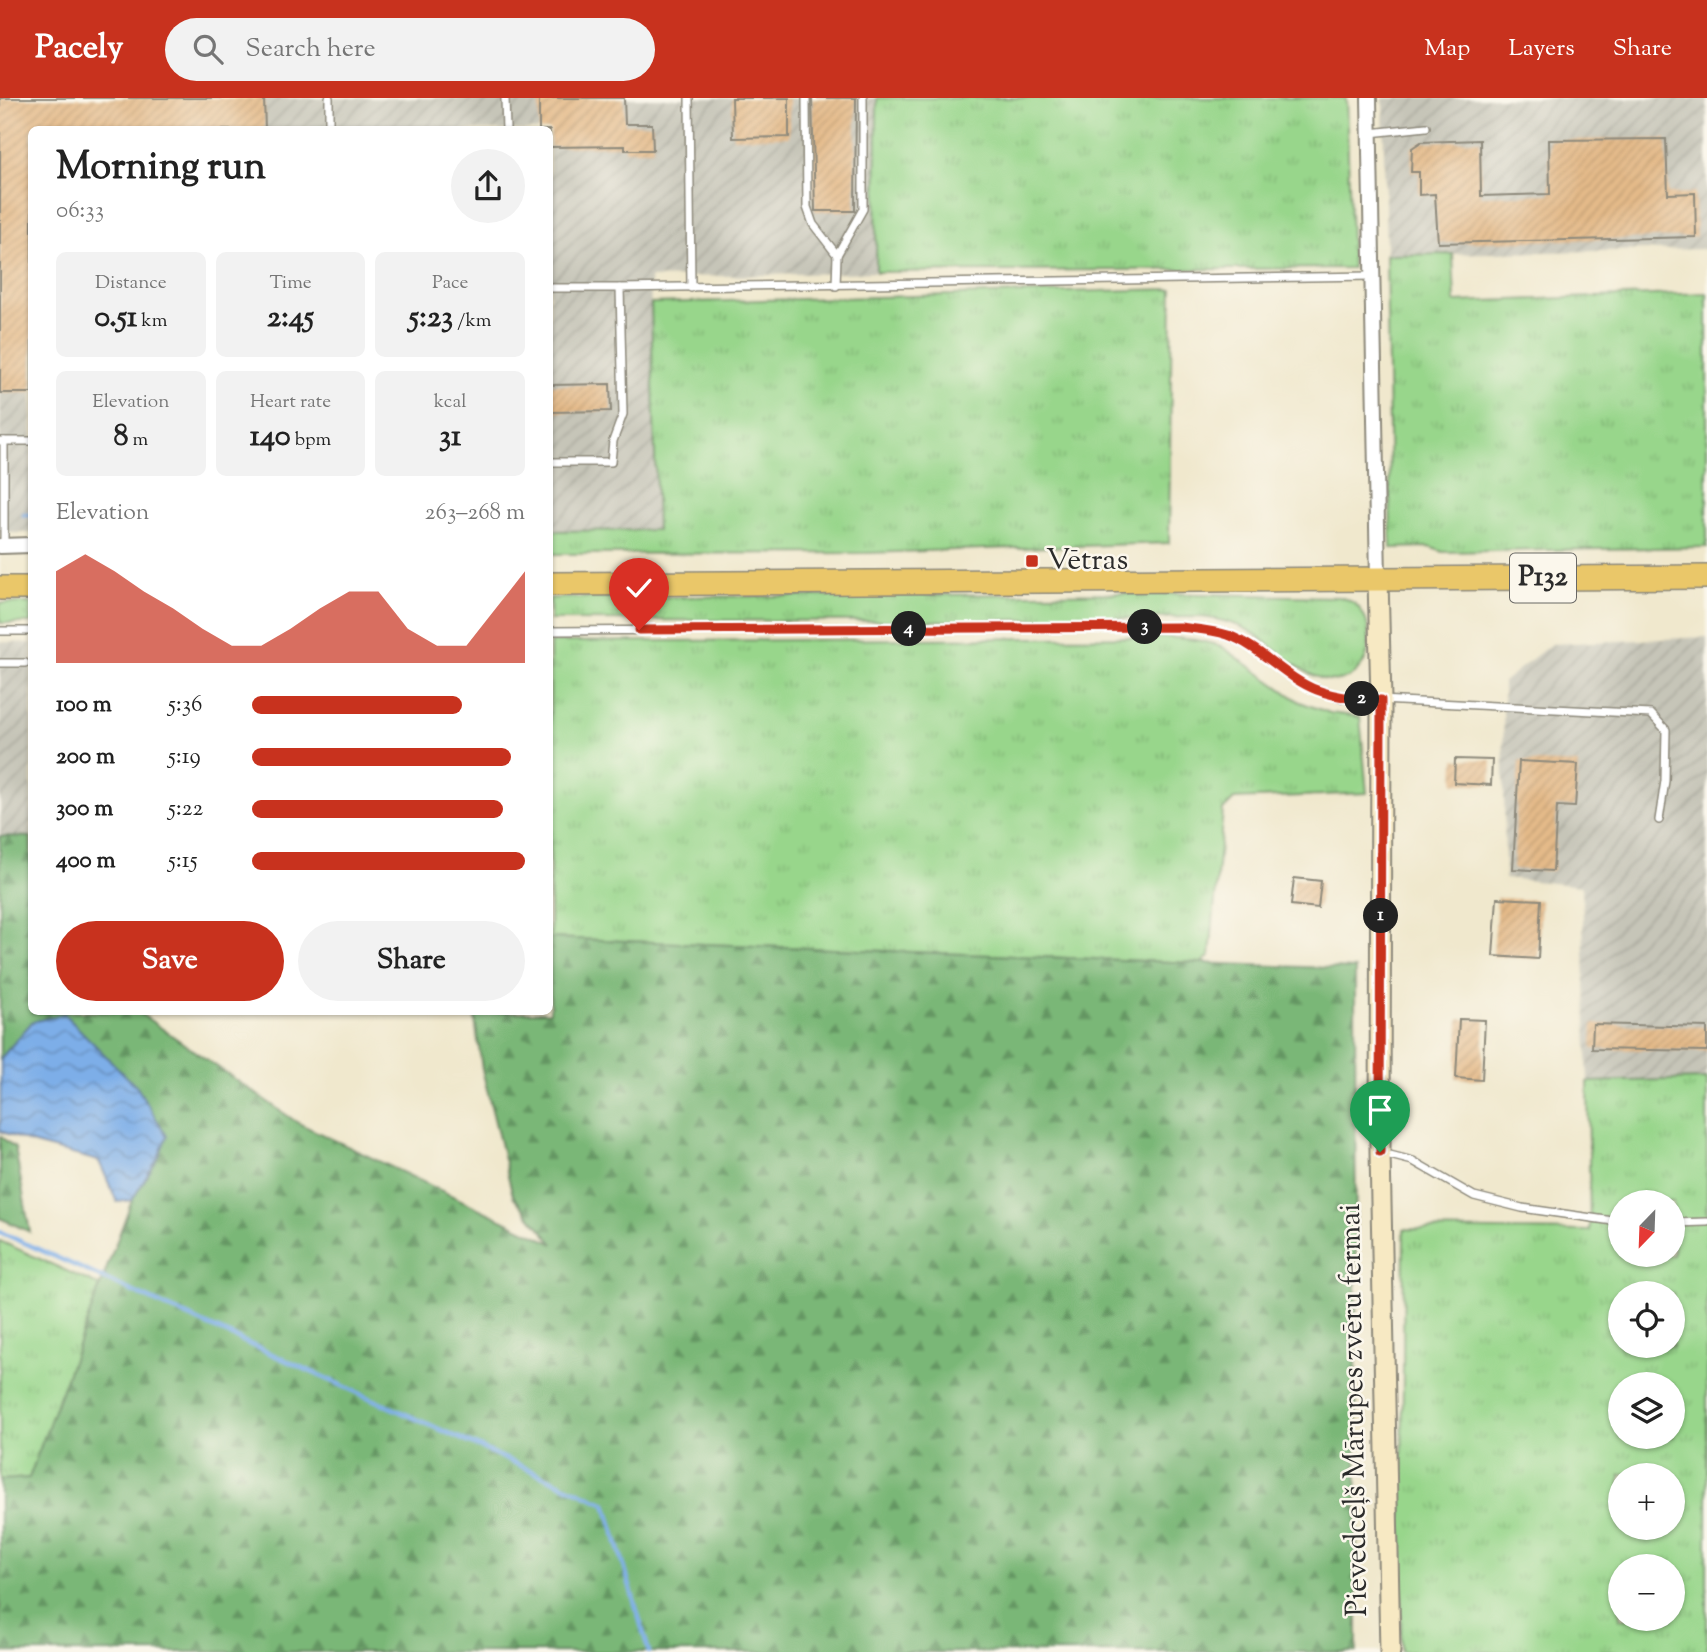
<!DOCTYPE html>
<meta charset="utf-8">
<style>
:root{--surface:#fff;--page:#f2f2f2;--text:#222;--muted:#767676;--accent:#c8321e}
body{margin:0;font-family:"Sorts Mill Goudy",serif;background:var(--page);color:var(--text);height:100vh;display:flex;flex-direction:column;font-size:26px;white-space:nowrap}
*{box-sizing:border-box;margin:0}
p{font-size:23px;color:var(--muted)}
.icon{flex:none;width:38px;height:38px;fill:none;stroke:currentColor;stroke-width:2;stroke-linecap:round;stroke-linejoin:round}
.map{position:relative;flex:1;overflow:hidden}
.details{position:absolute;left:28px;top:28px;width:525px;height:889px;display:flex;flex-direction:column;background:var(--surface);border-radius:10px;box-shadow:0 2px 5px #0004}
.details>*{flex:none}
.needle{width:46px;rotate:203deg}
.buttons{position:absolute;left:1608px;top:1092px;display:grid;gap:14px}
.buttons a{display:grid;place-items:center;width:77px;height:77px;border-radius:50%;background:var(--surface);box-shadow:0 2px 5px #0004;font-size:35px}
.pin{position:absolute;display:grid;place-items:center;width:60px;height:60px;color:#fff;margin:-72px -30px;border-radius:50% 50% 50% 0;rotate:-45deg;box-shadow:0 0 7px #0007}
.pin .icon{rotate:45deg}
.km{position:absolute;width:35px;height:35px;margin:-18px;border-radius:50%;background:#222;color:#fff;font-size:19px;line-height:35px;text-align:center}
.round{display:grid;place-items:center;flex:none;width:74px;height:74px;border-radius:37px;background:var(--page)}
.overview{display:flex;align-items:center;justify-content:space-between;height:119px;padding:0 28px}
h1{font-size:38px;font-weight:700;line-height:52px}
.stats{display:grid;grid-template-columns:repeat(3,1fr);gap:10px;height:119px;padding:7px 28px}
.stats div{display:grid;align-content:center;border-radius:10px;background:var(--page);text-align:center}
.stats b{font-size:30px;font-weight:700}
.stats small{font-size:19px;font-weight:400}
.stats p{font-size:19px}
.chart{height:196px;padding:14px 28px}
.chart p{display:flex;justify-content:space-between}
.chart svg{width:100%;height:126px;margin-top:7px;fill:var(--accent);opacity:.7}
.button{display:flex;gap:14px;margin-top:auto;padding:14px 28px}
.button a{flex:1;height:80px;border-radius:42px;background:var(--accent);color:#fff;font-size:28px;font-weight:700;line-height:80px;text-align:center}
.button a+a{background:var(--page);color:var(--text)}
ul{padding:0 28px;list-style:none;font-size:23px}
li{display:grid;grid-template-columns:112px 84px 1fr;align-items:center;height:52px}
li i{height:18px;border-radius:9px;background:var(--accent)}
header{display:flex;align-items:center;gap:42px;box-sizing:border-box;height:98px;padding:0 35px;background:var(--accent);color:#fff}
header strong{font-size:33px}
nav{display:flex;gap:38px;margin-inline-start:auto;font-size:24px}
.search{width:490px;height:63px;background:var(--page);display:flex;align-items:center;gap:18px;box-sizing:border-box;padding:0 24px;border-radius:38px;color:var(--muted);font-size:26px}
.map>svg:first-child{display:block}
</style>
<header>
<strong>Pacely</strong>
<div class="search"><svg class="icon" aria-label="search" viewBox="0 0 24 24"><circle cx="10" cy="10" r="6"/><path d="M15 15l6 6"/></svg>Search here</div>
<nav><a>Map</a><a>Layers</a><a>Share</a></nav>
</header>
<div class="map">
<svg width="1707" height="1554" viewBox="0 0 1707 1554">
<defs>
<pattern id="industrial-furrows" width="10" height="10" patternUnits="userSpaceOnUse" patternTransform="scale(1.75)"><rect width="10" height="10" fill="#c6c5b8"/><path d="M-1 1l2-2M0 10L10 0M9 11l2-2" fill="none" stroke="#aaa99e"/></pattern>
<pattern id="grass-tufts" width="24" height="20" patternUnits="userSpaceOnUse" patternTransform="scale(1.75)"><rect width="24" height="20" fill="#98d68b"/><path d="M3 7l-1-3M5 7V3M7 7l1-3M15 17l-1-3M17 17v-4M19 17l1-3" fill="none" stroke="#83b878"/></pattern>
<pattern id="forest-firs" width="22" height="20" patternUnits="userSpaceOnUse" patternTransform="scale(1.75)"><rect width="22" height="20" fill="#7ab777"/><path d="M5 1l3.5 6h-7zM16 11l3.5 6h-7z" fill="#649562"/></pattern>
<pattern id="water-waves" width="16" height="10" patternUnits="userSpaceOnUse" patternTransform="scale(1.75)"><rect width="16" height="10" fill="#7daee8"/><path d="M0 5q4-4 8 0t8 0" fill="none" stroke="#678ebc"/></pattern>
<pattern id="building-hatch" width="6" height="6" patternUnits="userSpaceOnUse" patternTransform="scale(1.75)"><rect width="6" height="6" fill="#e4ba89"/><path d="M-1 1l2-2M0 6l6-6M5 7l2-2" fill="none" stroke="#c4a076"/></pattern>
</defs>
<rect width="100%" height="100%" fill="#fbf7ec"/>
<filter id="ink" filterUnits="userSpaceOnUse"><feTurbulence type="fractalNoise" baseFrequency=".0143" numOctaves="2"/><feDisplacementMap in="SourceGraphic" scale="14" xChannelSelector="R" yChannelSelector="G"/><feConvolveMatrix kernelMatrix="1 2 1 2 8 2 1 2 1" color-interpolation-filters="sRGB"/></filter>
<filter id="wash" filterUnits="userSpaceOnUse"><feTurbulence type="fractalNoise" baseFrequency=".00686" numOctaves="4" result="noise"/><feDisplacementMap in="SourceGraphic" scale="28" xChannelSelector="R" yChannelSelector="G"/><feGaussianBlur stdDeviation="1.57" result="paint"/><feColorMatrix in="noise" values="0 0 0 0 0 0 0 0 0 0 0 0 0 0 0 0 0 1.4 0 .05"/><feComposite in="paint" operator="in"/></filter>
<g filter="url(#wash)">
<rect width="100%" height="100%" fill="#f0e8cd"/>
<!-- industrial -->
<g fill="url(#industrial-furrows)">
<polygon points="0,0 879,0 876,174 650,180 657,432 550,433 550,32 32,32 31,435 0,435"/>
<polygon points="1383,0 1707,0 1707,151 1386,157"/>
<polygon points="1707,539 1707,981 1588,984 1582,788 1505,780 1503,584 1551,546"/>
<polygon points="0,544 31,545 31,739 0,738"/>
</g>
<!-- grass -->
<g fill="url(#grass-tufts)" stroke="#62805b" stroke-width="2" fill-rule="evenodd">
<polygon points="877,0 1346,0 1352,170 876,174"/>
<polygon points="1453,156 1455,204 1707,195 1707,449 1443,454 1429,449 1391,450 1386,157"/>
<polygon points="1172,191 1169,445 866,455 550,456 550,433 657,432 651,205"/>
<path d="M 1150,495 L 1340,499 C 1345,501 1350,502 1355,506 C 1377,524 1374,575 1341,582 C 1308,588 1274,546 1248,532 C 1233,524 1218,521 1201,519 L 926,523 L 550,522 L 550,500 Z"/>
<rect x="0" y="505" width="31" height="20"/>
<polygon points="1166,539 1197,542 1221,548 1300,604 1330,615 1360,619 1367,695 1234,701 1223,712 1210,858 1201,865 550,840 550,544"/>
<path d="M 1707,981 L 1707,1554 L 1401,1554 L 1404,1131 L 1590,1133 L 1588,984 ZM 1620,1104 L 1673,1104 L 1673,1157 L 1620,1157 ZM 1620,1195 L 1673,1195 L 1673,1248 L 1620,1248 ZM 1620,1286 L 1673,1286 L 1673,1339 L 1620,1339 ZM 1620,1377 L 1673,1377 L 1673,1430 L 1620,1430 ZM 1620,1468 L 1673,1468 L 1673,1521 L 1620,1521 Z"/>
<polygon points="0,1143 100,1188 29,1380 0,1382"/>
</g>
<!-- forest -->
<g fill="url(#forest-firs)" stroke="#527151" stroke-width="2">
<polygon points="0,738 31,739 32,914 138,914 298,1025 554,1146 513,1098 482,971 474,914 550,914 550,840 1355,871 1357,1554 0,1554 0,1382 29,1380 132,1102 158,1060 86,939 64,916 0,961"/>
<polygon points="0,1038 15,1050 30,1134 0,1120"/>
</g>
<!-- water -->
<polygon fill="url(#water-waves)" stroke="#546c8a" stroke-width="2" points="64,916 137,989 167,1038 158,1060 132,1102 117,1104 99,1063 34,1046 0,1033 1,960 32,924"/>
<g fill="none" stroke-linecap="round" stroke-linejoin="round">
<!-- stream -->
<g stroke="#7daee8" stroke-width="4.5">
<polyline points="24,417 32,417"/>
<polyline points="0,1134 606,1406 649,1554"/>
</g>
</g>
<g id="blocks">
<!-- building -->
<g fill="url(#building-hatch)">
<polygon points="0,0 264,0 265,32 32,32 32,295 0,295"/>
<polygon points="539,0 624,0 625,26 652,26 653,52 625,52 625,48 550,49 550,32 539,32"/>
<polygon points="732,0 789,0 789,39 733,40"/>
<polygon points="812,0 856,0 855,113 815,113"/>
<polygon points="1666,41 1668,96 1695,95 1696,139 1438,145 1435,96 1419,97 1419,74 1411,74 1412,50 1421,44 1480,42 1481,98 1550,96 1549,42"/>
<polygon points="610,286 611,313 550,314 550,287"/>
<polygon points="1455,661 1492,662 1491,687 1454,685"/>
<polygon points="1519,663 1578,666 1575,709 1557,708 1553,773 1513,771"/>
<polygon points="1294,780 1321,783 1318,810 1291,807"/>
<polygon points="1497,800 1541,802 1538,861 1493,858"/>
<polygon points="1459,921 1485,922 1482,982 1456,980"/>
<polygon points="1593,926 1707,929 1707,953 1592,951"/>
</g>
</g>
</g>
<g filter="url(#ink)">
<use href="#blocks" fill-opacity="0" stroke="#8e8a7c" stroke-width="2"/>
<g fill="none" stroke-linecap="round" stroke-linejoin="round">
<!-- lane casing -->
<g stroke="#8e8a7c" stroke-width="10">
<g id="lane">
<polyline points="329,0 329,32"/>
<polyline points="505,0 506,32"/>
<polyline points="689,0 691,190"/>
<polyline points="806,0 807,109 813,126 837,157"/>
<polyline points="1370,35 1426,29"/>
<polyline points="836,188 837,157 863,111 863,0"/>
<polyline points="550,190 620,190"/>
<polyline points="1,343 32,343"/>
<polyline points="550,364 611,364 613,343 623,316 620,190 1372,178"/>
<polyline points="4,448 4,343"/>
<polyline points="0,533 32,533"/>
<path d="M 550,533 L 1180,529 C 1196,531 1212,532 1228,538 C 1252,546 1271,565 1292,579 C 1307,589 1325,594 1342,600 L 1651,616 L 1666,632 L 1665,683 L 1659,722"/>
<polyline points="0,565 25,565"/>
<polyline points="1382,1055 1413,1063 1474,1098 1522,1110 1620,1124"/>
<polyline points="1673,1125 1707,1124"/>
</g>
</g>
<!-- street casing -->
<g stroke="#8e8a7c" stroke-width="18">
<g id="street">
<polyline points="1369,0 1378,481"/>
<polyline points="0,448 32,447"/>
</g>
</g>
<!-- secondary casing -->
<g stroke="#8e8a7c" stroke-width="23">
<polyline id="secondary" points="1378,481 1381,602 1380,1054 1390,1554"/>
</g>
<!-- primary casing -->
<g stroke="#8e8a7c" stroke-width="26">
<g id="primary">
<polyline points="550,486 1707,479"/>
<polyline points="0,490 32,490"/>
</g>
</g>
<!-- lane -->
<use href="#lane" stroke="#fff" stroke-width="7"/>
<!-- street -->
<use href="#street" stroke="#fff" stroke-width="14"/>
<!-- secondary -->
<use href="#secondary" stroke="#f7e9c3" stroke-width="19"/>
<!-- primary -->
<use href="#primary" stroke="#eac769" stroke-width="23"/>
</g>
</g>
<g fill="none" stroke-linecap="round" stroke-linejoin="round" filter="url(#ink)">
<!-- route casing -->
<g stroke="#fff" stroke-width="14">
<path id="route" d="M 639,532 L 1180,529 C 1196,531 1212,532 1228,537 C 1261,549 1284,579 1317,592 C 1338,600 1359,601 1381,602 L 1380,1054"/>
</g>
<!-- route -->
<use href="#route" stroke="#c8321e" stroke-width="9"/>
</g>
<!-- markers -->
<rect fill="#c8321e" stroke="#fbf7ec" stroke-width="2.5" x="1025" y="456" width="14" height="14" rx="3.5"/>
<g text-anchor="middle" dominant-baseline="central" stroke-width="5" stroke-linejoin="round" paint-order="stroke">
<!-- shield labels -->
<rect fill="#fbf7ec" stroke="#696865" stroke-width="2" x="1510" y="455.5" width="66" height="49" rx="5"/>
<g font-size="28" font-weight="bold" fill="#2b2b2b">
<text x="1543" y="480">P132</text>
</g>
<!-- poi labels -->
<g font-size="30" fill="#2b2b2b" stroke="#fbf7ec" text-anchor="start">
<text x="1046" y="463">Vētras</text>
</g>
<!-- street labels -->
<g font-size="30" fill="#2b2b2b" stroke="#fbf7ec">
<text transform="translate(1355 1312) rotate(-91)">Pievedceļš Mārupes zvēru fermai</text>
</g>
</g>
</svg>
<div class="buttons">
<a><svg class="needle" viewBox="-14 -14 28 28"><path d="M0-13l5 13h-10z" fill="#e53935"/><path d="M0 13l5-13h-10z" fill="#767676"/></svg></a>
<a><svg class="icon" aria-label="locate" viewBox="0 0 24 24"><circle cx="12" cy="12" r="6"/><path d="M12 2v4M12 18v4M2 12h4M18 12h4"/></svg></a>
<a><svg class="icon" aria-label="layers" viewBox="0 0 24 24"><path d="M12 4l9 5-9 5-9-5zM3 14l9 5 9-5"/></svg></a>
<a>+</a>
<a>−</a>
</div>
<div class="pin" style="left:1380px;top:1054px;background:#1e9e55"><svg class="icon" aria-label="arrive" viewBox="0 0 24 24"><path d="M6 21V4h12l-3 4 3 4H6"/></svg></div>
<div class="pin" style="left:639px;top:532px;background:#d93025"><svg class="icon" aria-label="check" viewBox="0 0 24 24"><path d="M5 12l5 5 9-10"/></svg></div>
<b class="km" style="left:1381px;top:818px">1</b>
<b class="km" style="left:1362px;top:601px">2</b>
<b class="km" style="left:1145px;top:529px">3</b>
<b class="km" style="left:909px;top:531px">4</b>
<section class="details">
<div class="overview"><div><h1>Morning run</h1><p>06:33</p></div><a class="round"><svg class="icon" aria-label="share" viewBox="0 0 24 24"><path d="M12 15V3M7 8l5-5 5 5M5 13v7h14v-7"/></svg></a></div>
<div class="stats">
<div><p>Distance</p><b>0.51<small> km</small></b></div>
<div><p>Time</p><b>2:45</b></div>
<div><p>Pace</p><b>5:23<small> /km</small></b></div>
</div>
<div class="stats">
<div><p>Elevation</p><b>8<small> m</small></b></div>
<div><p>Heart rate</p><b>140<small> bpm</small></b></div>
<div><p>kcal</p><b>31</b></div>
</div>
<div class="chart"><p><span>Elevation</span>263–268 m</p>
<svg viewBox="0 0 160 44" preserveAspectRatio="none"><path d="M0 44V12L10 6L20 12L30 19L40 25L50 32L60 38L70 38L80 32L90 25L100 19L110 19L120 32L130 38L140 38L150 25L160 12V44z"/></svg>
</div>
<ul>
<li><b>100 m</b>5:36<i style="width:77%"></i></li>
<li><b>200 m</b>5:19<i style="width:95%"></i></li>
<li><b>300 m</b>5:22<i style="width:92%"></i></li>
<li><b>400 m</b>5:15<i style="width:100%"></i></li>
</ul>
<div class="button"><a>Save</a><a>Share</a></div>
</section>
</div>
